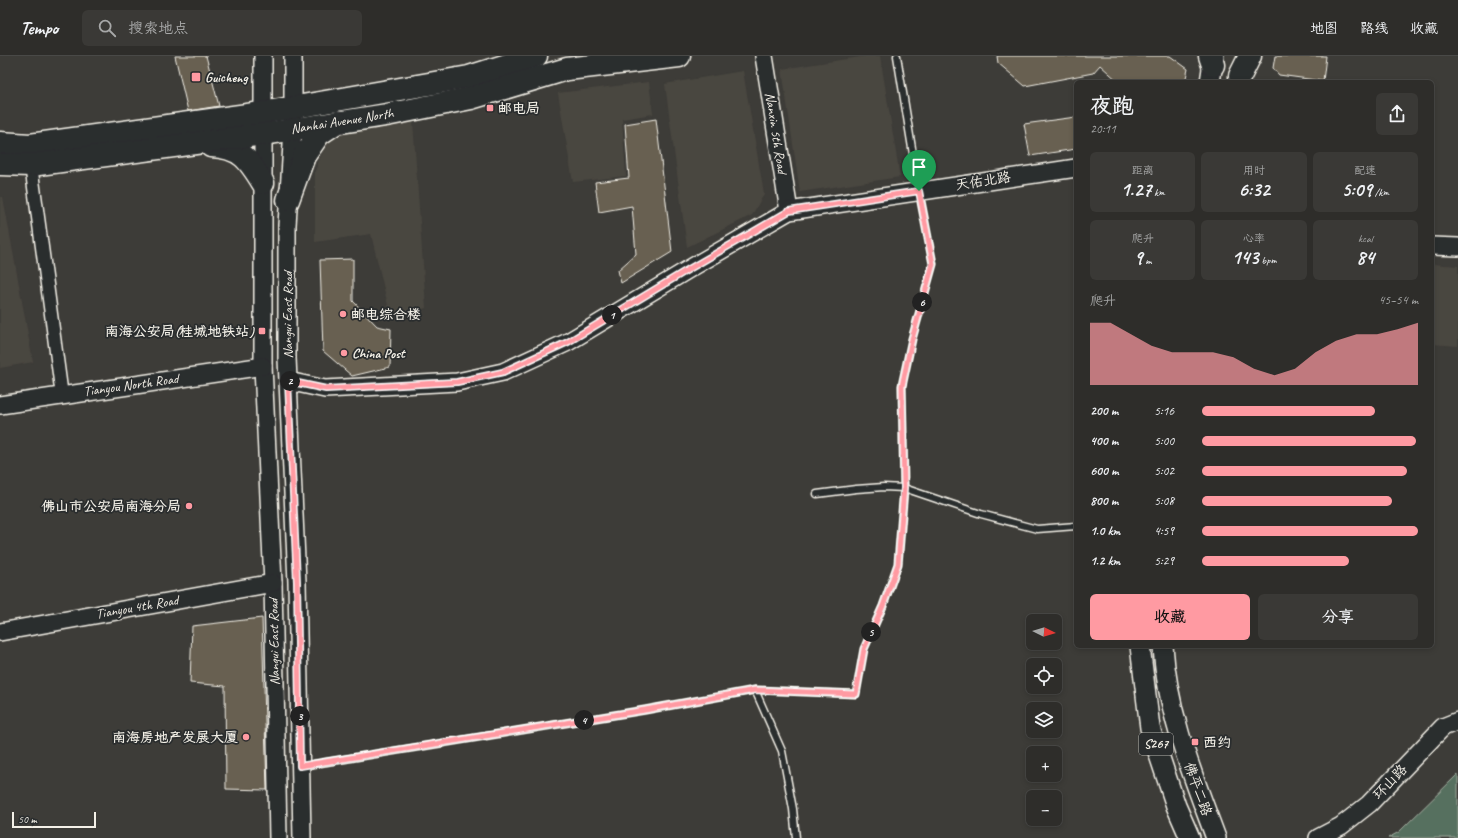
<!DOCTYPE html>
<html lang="zh">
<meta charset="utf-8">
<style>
:root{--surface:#2e2d2a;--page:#3a3936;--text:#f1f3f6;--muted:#a7a8a8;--line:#494947;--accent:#ff9aa2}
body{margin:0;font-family:Caveat,"LXGW WenKai TC",sans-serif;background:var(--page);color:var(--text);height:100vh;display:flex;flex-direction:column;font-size:15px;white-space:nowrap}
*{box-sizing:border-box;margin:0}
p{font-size:13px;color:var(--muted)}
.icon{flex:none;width:22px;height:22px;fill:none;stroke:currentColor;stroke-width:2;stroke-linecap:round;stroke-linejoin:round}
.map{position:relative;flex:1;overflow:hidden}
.drawer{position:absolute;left:1074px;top:24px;width:360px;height:568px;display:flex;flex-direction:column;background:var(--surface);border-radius:6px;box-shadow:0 2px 6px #0003,0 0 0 1px var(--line)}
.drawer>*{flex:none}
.needle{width:26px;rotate:95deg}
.tools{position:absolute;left:1026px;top:558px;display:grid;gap:8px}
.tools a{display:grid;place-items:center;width:36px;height:36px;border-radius:6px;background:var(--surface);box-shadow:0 2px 6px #0003,0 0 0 1px var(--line);font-size:20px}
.scale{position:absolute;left:12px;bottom:10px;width:84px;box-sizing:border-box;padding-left:4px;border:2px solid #f4f1e8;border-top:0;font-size:11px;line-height:14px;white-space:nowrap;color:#f4f1e8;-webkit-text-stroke:3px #2a2d2e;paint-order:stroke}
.pin{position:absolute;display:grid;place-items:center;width:34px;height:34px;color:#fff;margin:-41px -17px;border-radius:50% 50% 50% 0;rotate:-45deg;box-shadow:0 0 4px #0007}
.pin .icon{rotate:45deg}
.km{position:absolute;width:20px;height:20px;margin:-10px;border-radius:50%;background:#222;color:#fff;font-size:11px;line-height:20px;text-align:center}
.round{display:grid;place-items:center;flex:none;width:42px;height:42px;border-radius:6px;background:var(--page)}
.summary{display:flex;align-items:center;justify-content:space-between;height:68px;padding:0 16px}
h1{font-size:22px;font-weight:600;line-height:30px}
.figures{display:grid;grid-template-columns:repeat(3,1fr);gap:6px;height:68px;padding:4px 16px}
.figures div{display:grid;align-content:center;border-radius:6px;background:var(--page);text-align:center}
.figures b{font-size:20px;font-weight:600}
.figures small{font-size:11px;font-weight:400}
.figures p{font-size:11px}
.chart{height:112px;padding:8px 16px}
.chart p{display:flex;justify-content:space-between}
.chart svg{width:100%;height:72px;margin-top:4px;fill:var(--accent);opacity:.7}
.button{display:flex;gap:8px;margin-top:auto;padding:8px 16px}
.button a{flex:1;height:46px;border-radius:6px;background:var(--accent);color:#111;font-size:16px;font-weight:600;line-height:46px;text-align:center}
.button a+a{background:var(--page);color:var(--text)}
ul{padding:0 16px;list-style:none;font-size:13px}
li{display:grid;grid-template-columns:64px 48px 1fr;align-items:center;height:30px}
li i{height:10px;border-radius:5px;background:var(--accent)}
header{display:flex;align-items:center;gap:24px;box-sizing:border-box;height:56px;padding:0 20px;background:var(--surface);border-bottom:1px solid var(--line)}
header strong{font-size:19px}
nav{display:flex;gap:22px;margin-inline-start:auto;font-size:14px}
.search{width:280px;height:36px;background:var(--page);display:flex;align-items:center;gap:10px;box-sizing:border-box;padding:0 14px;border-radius:6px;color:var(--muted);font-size:15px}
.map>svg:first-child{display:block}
</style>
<header>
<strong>Tempo</strong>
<div class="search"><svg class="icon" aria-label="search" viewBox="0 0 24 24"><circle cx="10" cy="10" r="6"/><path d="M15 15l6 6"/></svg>搜索地点</div>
<nav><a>地图</a><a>路线</a><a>收藏</a></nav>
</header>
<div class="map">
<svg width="1458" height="782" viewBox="0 0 1458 782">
<rect width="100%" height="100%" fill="#3d3c38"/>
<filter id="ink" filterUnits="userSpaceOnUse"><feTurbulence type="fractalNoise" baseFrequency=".025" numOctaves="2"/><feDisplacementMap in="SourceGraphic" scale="8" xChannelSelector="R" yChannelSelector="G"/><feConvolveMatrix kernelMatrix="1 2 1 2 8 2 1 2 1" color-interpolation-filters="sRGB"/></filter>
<g filter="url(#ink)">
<!-- built -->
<g fill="#4a4740">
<polygon points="867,0 880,0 900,121 800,136 782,13"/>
<polygon points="743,15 764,138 752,159 687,191 665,28"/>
<polygon points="649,26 653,58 622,63 626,120 573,126 558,37"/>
<polygon points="413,66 426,252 391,262 371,178 315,186 315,116 320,101 327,87 338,77"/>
<polygon points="0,141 3,141 33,306 0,312"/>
<polygon points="1432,208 1458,210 1458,290 1432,288"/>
</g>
<!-- green -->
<polygon fill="#56705e" stroke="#a5b0a3" points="1458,718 1458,782 1388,782 1399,776"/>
<!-- building -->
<g fill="#686051" stroke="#f4f1e8">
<polygon points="175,0 206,0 219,50 188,55"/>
<polygon points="997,0 1170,0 1188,13 1185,26 1119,26 1100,9 1093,17 1025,30 998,7"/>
<polygon points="1275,0 1326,0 1323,25 1279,19 1273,12"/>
<polygon points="1076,61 1076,93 1030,100 1024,68"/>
<polygon points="656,63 672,196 621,227 618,214 636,198 632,150 599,156 595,126 629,122 625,68"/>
<polygon points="353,203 353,245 377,270 391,273 390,311 352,320 323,295 320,204"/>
<polygon points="262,562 267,734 226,733 225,630 190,627 192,570"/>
</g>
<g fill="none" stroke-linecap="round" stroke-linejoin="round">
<!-- lane casing -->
<g stroke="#f4f1e8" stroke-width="9">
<g id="lane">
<polyline points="817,438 856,433 884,431 904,432 981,458 1037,473 1076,470"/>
<polyline points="755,634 782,695 793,753 796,782"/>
<polyline points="302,710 645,654 755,634 856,638 864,593 883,550 898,508 904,432 902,330 912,283 933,208 919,135 897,0"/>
</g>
</g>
<!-- street casing -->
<g stroke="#f4f1e8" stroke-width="15">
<polyline id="street" points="31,109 62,340"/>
</g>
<!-- secondary casing -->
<g stroke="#f4f1e8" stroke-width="20">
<g id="secondary">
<polyline points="263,0 263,310 273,527 278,782"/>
<polyline points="293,0 293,72 287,169 287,302 297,526 302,782"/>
<polyline points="764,0 789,155"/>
<polyline points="1432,190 1458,191"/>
<polyline points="288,325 325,333 457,326 503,316 568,286 689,213 789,155 1076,112"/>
<polyline points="0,349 263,310"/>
<polyline points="0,576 273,527"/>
<polyline points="1318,782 1341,770 1369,748 1443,671 1458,665"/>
</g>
</g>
<!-- primary casing -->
<g stroke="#f4f1e8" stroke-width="22">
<g id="primary">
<polyline points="1210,26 1214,0"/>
<polyline points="1140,590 1150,672 1176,750 1190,782"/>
<path d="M 1163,590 C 1167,657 1193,720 1216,782"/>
</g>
</g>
<!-- highway casing -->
<g stroke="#f4f1e8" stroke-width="25">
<g id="highway">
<polyline points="1210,0 1213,9"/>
<polyline points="1240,20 1250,0"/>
<polyline points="0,87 30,89 262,57 469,21 536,0"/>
<path d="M 211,90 C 241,91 249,104 263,127"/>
<polyline points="0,108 31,109 264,78 386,59 471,42 567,13 679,0"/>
<polyline points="288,144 304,100 319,78 337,66"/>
</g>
</g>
<!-- lane -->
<use href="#lane" stroke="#2a2d2e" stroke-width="6"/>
<!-- street -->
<use href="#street" stroke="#2a2d2e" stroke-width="12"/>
<!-- secondary -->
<use href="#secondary" stroke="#2a2d2e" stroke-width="17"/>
<!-- primary -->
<use href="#primary" stroke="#2a2d2e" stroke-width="19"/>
<!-- highway -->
<use href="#highway" stroke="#2a2d2e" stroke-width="22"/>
</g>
</g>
<g fill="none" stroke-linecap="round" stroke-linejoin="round" filter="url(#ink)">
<!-- route casing -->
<g stroke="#fff" stroke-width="8">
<polygon id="route" points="919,135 933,208 912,283 902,330 904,432 898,508 883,550 864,593 856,638 755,634 645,654 300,710 297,526 288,325 326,333 457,326 503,316 568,286 689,213 789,155"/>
</g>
<!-- route -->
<use href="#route" stroke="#ff9aa2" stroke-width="5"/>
</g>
<!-- markers -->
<g fill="#ff9aa2" stroke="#2a2d2e" stroke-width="1.5">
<rect x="191" y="16" width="10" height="10" rx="2"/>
<rect x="486" y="48" width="8" height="8" rx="2"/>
<circle cx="343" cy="258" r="4"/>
<rect x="258" y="271" width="8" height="8" rx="2"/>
<circle cx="344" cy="297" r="4"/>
<circle cx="189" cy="450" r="4"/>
<circle cx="246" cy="681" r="4"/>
<rect x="1191" y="682" width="8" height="8" rx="2"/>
</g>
<g text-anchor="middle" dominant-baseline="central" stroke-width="3.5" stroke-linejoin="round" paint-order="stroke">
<!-- shield labels -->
<rect fill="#2a2d2e" stroke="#b7b6b0" stroke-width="1" x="1139" y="677" width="34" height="22" rx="3"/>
<g font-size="13" font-weight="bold" fill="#f4f1e8">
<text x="1156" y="688">S267</text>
</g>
<!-- poi labels -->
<g font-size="14" font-weight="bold" fill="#f4f1e8" stroke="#2a2d2e" text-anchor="start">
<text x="205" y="21">Guicheng</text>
<text x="498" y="52">邮电局</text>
<text x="351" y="258">邮电综合楼</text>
<text x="254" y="275" text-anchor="end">南海公安局(桂城地铁站)</text>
<text x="352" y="297">China Post</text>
<text x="181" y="450" text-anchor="end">佛山市公安局南海分局</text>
<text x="238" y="681" text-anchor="end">南海房地产发展大厦</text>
<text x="1203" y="686">西约</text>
</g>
<!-- street labels -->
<g font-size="14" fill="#f4f1e8" stroke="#2a2d2e">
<text transform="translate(342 65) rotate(-9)">Nanhai Avenue North</text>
<text transform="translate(776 77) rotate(81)">Nanxin 5th Road</text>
<text transform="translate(983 125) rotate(-9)">天佑北路</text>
<text transform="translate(287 259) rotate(-90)">Nangui East Road</text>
<text transform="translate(131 329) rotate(-8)">Tianyou North Road</text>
<text transform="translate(137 551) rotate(-10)">Tianyou 4th Road</text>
<text transform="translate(274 586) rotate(-91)">Nangui East Road</text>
<text transform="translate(1390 726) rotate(-46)">环山路</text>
<text transform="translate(1198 733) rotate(70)">佛平二路</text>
</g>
</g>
</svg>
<div class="tools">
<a><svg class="needle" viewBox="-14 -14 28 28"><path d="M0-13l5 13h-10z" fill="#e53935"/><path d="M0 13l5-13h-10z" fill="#a7a8a8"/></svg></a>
<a><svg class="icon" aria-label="locate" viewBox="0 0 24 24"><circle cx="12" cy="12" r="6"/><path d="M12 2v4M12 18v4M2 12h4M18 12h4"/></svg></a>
<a><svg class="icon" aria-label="layers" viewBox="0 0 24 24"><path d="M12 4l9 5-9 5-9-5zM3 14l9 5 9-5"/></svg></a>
<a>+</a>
<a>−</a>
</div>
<div class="scale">50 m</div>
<div class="pin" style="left:919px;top:135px;background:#1e9e55"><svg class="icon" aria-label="arrive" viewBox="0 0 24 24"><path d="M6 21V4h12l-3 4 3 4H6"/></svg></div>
<b class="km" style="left:612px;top:259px">1</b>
<b class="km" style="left:290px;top:325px">2</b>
<b class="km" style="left:300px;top:660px">3</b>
<b class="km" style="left:584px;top:664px">4</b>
<b class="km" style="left:871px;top:576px">5</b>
<b class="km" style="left:922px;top:246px">6</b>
<section class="drawer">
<div class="summary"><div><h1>夜跑</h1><p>20:11</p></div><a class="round"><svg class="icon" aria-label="share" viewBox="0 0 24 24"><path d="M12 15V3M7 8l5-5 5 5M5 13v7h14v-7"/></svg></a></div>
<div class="figures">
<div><p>距离</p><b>1.27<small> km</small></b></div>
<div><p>用时</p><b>6:32</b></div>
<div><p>配速</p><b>5:09<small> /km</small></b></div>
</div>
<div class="figures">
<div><p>爬升</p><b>9<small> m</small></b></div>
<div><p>心率</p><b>143<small> bpm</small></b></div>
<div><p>kcal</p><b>84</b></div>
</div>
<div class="chart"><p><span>爬升</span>45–54 m</p>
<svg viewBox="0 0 160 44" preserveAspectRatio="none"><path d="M0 44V6L10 6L20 13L30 20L40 24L50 24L60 24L70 27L80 34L90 38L100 34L110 24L120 17L130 13L140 13L150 10L160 6V44z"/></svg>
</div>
<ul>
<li><b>200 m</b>5:16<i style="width:80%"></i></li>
<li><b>400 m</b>5:00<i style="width:99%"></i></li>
<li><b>600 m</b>5:02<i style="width:95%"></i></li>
<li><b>800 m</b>5:08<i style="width:88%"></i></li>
<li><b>1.0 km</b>4:59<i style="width:100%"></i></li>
<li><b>1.2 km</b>5:29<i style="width:68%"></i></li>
</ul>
<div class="button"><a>收藏</a><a>分享</a></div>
</section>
</div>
